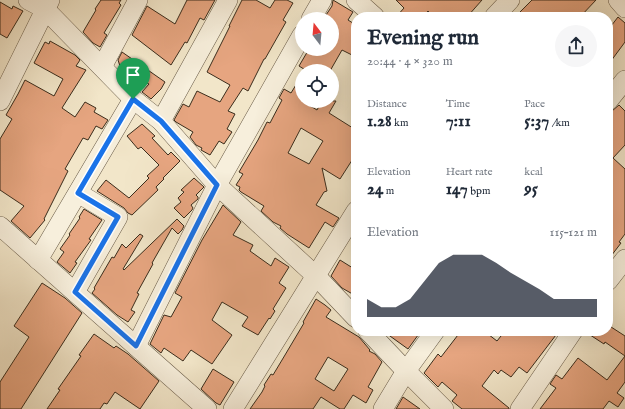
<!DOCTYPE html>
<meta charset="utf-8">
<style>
:root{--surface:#fff;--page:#f6f6f7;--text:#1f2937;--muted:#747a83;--accent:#111827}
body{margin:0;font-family:"IM FELL English",serif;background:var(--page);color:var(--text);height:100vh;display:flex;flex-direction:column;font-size:15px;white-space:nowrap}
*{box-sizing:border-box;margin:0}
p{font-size:13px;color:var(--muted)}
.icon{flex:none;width:22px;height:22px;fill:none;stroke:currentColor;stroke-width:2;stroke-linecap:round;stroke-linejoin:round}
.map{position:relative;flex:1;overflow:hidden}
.side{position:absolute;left:351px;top:12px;width:262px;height:324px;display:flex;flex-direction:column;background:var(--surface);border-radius:16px;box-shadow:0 4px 16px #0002}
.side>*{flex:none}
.needle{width:26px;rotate:344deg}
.fabs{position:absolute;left:295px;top:12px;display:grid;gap:8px}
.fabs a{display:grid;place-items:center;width:44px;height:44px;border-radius:50%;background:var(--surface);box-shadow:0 4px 16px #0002;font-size:20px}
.pin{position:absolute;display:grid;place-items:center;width:34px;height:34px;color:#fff;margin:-41px -17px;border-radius:50% 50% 50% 0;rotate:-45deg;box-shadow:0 0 4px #0007}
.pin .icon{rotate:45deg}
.round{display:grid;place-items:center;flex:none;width:42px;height:42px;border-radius:21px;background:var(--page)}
.headline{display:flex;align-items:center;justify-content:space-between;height:68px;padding:0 16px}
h1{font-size:22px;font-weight:800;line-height:30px}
.figures{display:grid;grid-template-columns:repeat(3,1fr);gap:6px;height:68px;padding:4px 16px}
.figures div{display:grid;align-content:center}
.figures b{font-size:17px;font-weight:800}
.figures small{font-size:11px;font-weight:400}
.figures p{font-size:11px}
.chart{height:112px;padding:8px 16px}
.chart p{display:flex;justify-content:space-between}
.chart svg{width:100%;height:72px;margin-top:4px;fill:var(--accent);opacity:.7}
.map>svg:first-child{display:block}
</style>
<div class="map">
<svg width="625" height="409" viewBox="0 0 625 409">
<rect width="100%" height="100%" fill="#f2e6c9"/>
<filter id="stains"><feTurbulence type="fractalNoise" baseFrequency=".005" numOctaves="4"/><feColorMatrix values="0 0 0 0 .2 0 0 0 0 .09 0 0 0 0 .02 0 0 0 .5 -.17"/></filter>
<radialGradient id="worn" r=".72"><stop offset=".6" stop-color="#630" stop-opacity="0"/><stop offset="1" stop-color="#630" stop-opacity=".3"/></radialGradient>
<!-- building -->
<g fill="#e6a580" stroke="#3b2d1c" fill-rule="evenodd">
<polygon points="101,0 121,0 119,3 121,5 104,33 107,35 100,47 93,43 83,32 96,10 95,9"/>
<polygon points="187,0 215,0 204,20 200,18 187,43 185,42 171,65 132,35 147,6 175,24"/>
<polygon points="242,0 256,0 270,8 275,0 287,0 293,3 283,20 286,22 265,59 264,59 248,91 243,88 228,111 235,114 227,129 232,132 224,144 219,141 210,155 201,150 202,148 196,145 190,137 193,132 176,122 174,120 183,104 189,107 197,91 220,102 230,85 207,72 230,26 229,26"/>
<polygon points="333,0 353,12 348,20 356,25 356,57 342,50 330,71 307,71 299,66 309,49 332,49 332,19 326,15 332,6"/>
<polygon points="396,0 482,0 467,17 434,17 428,11 422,17 396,17 404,8"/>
<polygon points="532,0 596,0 580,17 515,17"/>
<polygon points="0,2 12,9 13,6 23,11 7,38 0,34"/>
<polygon points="618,17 625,23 625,42 608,65 608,30"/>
<polygon points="50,41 75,55 80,60 76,66 86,70 62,108 75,117 85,102 96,108 94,112 108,120 102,129 96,126 88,140 83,138 65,169 68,171 44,219 45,220 30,238 11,221 24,206 0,190 0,139 12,119 6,115 18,94 25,80 54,96 63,79 34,63 45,42 49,44"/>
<polygon points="122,52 165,82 161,89 151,99 142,92 149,84 130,75 126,76 122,72 118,60"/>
<path d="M 302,75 L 302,101 L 317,110 L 322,101 L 336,101 L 329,113 L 356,130 L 356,154 L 340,179 L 322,168 L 327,191 L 324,192 L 316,205 L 339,218 L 333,227 L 325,222 L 309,248 L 287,234 L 280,228 L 281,226 L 273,222 L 261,211 L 264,206 L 241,192 L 239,190 L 240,187 L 236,185 L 243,174 L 239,172 L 258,140 L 267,122 L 270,123 L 282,100 L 279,98 L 284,89 L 291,93 ZM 301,128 L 323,141 L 309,164 L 288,153 Z"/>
<polygon points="619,105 625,111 625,145 613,158 625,169 625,234 619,242 621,243 608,260 608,112 612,111"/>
<polygon points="142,124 155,136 152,138 168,155 171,152 180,161 163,178 164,179 156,187 158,190 132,215 128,213 124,208 97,191 106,180 129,198 149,178 147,176 159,165 141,147 138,149 127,136"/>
<polygon points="194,178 204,187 196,195 198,197 198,199 191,205 193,208 192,210 184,218 174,208 181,202 178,198 184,192 181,190"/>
<polygon points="223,205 241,222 233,235 253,245 250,251 271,266 275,258 289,267 279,283 286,288 273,309 275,311 270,319 269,318 258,335 242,326 248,317 222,302 212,320 232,335 212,364 191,350 183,361 164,348 161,353 150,344 164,315 171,317 182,297 175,293 202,240"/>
<polygon points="84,209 102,220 89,239 91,240 75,262 77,263 70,273 57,262 64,252 60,249 70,235 69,234 80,218 79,217"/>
<polygon points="177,219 184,226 182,230 178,234 172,228 152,263 153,264 137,293 139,294 131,310 135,312 128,322 117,315 92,293 95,289 94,288 112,257 114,258 122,244 126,248 140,234 143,236 123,269 124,270"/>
<polygon points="340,260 356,270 356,296 342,288 331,276"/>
<polygon points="42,283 65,298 82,313 21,409 0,409 0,382 29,337 14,326"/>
<path d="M 316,299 L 325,305 L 331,310 L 326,317 L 359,337 L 370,350 L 369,351 L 375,354 L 382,362 L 368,387 L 373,390 L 366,403 L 353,395 L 344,409 L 340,409 L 321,397 L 313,409 L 250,409 L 262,392 L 265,386 L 264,385 L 271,374 L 273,375 L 285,355 L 304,323 L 303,322 ZM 328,357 L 348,369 L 334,391 L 315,379 Z"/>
<polygon points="608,325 625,336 625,382 617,393 624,398 618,407 609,401 603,409 540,409 556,388 550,384 556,375 562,379 578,358 607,380 625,356 605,342 604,344 584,331 608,331"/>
<polygon points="383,331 421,331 408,349"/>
<polygon points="461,331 484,331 497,341 505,331 559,331 527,373 519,367 511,377 501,370 498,374 494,370 482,386 509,408 509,409 462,409 452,401 457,395 442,382 438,387 424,373 438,354 441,357"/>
<polygon points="94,334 114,348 116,346 128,354 159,381 140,409 115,392 107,404 104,403 100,409 47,409 60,390 58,389 81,356 79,355"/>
<polygon points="213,369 234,382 220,405 216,403 201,389"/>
<polygon points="403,397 420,409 396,409"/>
</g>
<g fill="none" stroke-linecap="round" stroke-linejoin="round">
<!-- minor casing -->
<g stroke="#695b47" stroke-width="20">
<g id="minor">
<polyline points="28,0 45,9 133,99 161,121 217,185 316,276 356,318"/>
<polyline points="356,0 375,17"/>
<polyline points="618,0 625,8"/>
<polyline points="494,17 510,0"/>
<polyline points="311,19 322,0"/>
<polyline points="102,67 138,0"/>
<polyline points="0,101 50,0"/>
<polyline points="608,101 625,80"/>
<polyline points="161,121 228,0"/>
<polyline points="0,226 207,409"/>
<polyline points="38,260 133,99"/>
<polyline points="608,281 625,259"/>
<polyline points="75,292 118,217 78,193"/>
<polyline points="368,331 406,371 444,409"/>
<polyline points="136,346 217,185 302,35"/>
<polyline points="233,409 356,211"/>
<polyline points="383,409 406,371 435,331"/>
<polyline points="520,409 573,331"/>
</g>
</g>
<!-- minor -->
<use href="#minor" stroke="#f7efdc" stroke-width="19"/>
</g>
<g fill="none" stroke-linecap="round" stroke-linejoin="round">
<!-- route casing -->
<g stroke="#fff" stroke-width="8">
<polygon id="route" points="133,99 161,121 217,185 136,346 75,292 118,217 78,193"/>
</g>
<!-- route -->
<use href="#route" stroke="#1a73e8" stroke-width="5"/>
</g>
<rect width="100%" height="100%" filter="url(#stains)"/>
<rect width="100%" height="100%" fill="url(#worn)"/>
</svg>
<div class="fabs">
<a><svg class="needle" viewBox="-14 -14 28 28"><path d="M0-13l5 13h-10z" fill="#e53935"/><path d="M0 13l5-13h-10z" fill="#747a83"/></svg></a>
<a><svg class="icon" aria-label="locate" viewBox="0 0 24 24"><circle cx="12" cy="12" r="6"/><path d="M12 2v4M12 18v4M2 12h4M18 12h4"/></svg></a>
</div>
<div class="pin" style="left:133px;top:99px;background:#1e9e55"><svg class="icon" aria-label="arrive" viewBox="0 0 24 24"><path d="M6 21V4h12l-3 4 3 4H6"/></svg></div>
<section class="side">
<div class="headline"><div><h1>Evening run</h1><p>20:44 · 4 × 320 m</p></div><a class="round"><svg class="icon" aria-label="share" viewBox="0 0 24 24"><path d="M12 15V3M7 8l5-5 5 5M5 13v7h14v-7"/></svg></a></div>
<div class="figures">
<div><p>Distance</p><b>1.28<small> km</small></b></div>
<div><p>Time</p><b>7:11</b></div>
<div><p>Pace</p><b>5:37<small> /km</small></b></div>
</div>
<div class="figures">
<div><p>Elevation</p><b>24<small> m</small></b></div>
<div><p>Heart rate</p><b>147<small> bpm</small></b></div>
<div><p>kcal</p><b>95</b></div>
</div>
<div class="chart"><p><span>Elevation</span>115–121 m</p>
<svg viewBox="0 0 160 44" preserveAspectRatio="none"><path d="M0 44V33L10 38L20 38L30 33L40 22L50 11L60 6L70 6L80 6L90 11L100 17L110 22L120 27L130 33L140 33L150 33L160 33V44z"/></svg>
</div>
</section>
</div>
